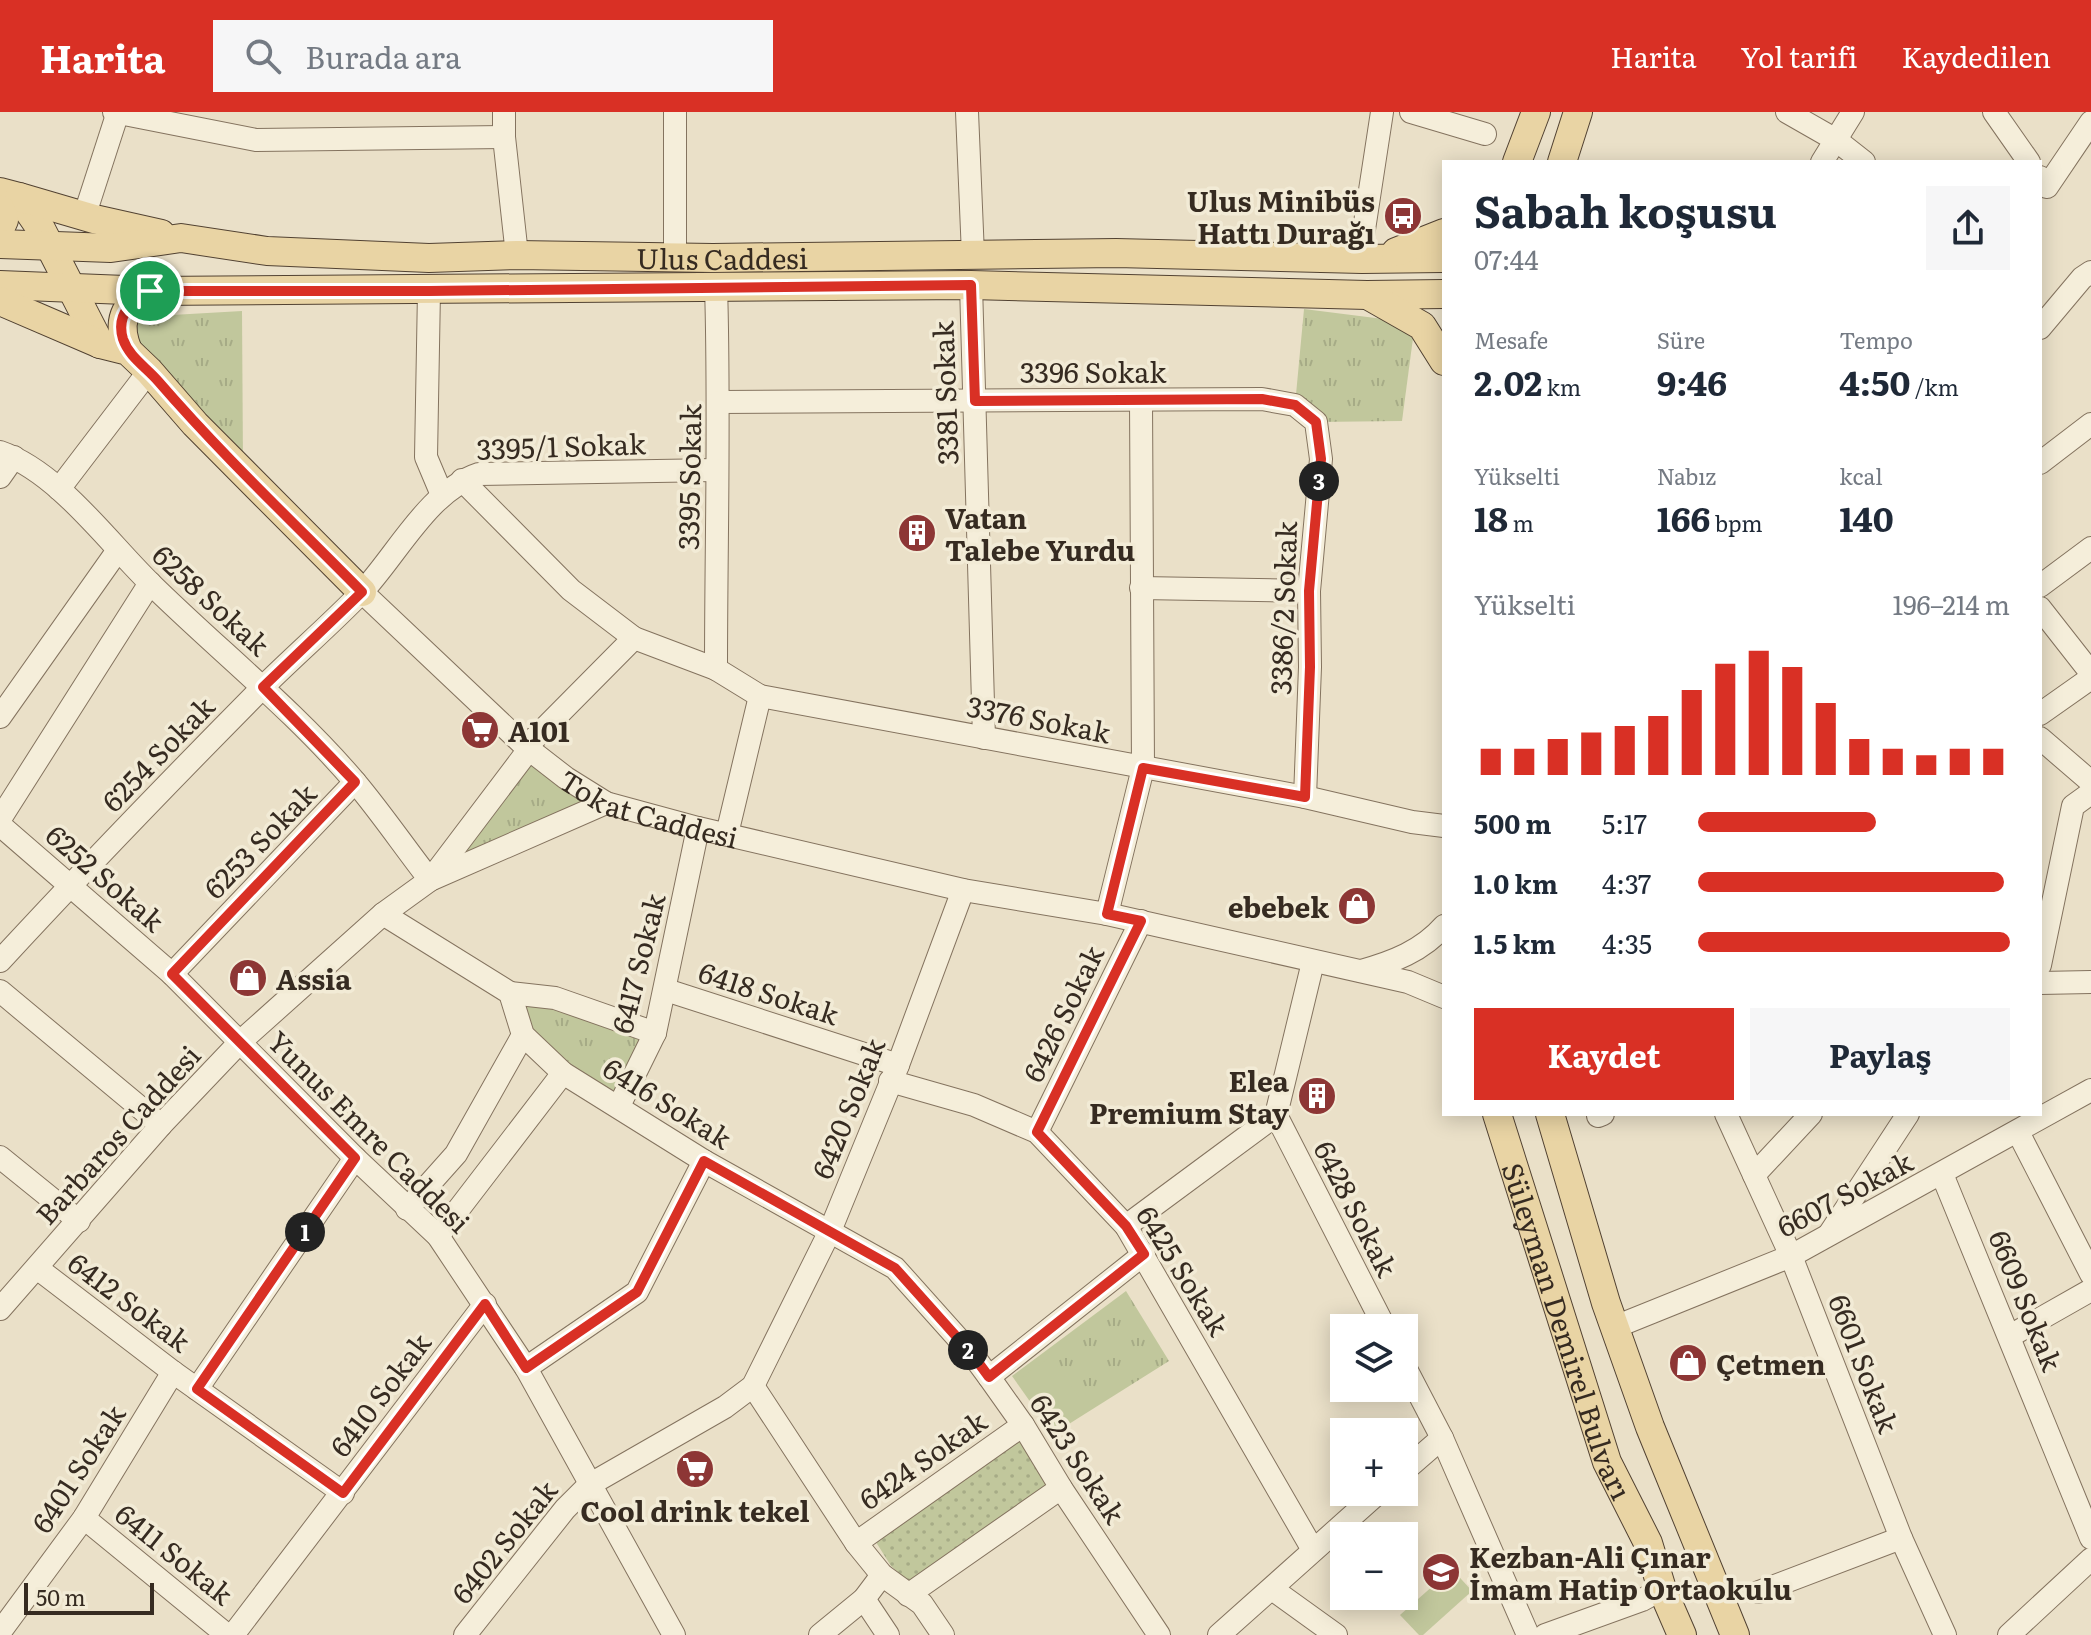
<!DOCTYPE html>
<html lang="tr">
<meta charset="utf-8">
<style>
:root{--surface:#fff;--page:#f6f6f7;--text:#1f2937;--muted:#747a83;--accent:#d93025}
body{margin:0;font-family:Literata,serif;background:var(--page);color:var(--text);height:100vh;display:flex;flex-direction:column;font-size:30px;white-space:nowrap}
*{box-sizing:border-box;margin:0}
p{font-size:26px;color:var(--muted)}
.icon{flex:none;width:44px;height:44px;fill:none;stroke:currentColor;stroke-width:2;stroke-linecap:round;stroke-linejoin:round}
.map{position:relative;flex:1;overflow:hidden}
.drawer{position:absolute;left:1442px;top:48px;width:600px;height:956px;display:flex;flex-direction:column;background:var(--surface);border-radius:0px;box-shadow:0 4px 20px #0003}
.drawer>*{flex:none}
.tools{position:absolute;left:1330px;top:1202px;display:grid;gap:16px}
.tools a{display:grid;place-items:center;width:88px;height:88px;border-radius:0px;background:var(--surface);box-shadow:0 4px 20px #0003;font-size:40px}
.scale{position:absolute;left:24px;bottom:20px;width:130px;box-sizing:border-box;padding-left:8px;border:4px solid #362b21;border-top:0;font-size:22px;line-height:28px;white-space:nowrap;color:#362b21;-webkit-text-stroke:6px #f2ebd6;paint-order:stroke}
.pin{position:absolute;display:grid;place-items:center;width:68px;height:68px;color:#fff;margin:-34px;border:4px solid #fff;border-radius:50%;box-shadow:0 2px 8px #0007}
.km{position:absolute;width:40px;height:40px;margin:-20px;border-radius:50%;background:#222;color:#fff;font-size:22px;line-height:40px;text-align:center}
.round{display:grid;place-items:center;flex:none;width:84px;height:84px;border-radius:0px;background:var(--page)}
.summary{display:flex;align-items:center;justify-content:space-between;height:136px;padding:0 32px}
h1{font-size:44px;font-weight:700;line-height:60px}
.figures{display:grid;grid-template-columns:repeat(3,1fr);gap:12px;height:136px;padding:8px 32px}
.figures div{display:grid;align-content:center}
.figures b{font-size:34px;font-weight:700}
.figures small{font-size:22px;font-weight:400}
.figures p{font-size:22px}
.chart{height:224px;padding:16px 32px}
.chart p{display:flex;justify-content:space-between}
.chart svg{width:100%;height:144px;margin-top:8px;stroke:var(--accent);stroke-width:6}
.cta{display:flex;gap:16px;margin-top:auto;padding:16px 32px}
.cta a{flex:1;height:92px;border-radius:0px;background:var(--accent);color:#fff;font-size:32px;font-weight:700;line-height:92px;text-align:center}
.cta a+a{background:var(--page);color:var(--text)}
ul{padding:0 32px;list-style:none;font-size:26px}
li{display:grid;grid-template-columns:128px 96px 1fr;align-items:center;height:60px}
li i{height:20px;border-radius:10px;background:var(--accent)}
header{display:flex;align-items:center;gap:48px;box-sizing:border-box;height:112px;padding:0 40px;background:var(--accent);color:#fff}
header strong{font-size:38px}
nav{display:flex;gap:44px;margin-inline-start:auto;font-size:28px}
.search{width:560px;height:72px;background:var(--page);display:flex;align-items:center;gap:20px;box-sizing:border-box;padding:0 28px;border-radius:0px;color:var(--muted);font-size:30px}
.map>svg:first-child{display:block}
</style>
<header>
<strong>Harita</strong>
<div class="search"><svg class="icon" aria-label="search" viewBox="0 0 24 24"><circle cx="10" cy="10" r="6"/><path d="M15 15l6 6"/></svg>Burada ara</div>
<nav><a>Harita</a><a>Yol tarifi</a><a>Kaydedilen</a></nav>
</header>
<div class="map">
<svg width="2091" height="1523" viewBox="0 0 2091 1523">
<defs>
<pattern id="grass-dots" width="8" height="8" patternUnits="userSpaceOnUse" patternTransform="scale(2)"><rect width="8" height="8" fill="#c1c79c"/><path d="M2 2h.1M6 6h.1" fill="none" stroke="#a6ab86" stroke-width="1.8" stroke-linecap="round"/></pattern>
<pattern id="park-tufts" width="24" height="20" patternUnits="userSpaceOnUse" patternTransform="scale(2)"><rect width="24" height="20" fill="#c1c79c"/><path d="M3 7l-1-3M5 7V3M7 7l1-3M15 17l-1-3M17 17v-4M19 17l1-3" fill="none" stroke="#a6ab86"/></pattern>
</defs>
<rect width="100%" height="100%" fill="#eae0c8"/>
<!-- grass -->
<polygon fill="url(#grass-dots)" points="1023,1313 1061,1376 912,1473 891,1454 874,1427"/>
<!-- park -->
<g fill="url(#park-tufts)">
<polygon points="1304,197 1415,211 1402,309 1316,310 1295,293"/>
<polygon points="242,199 243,353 138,240 130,209 137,205"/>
<polygon points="530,636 606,691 430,768"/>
<polygon points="522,887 646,925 619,982 566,951 535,922"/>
<polygon points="1126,1179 1169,1249 1053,1322 1012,1264"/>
</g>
<!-- pitch -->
<g fill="#c1c79c">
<polygon points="1051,1245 1088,1298 1057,1320 1019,1267"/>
<polygon points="1452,1457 1472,1479 1423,1523 1419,1523 1400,1503"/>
</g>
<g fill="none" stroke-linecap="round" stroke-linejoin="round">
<!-- minor casing -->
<g stroke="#84735f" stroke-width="24">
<g id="minor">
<polyline points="114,0 256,28 504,25"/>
<polyline points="504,0 504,25 517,143"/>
<polyline points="967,0 973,143"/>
<polyline points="1411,0 1485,22"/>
<polyline points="1787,0 1836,28 1864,50"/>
<polyline points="1994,0 2029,50"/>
<polyline points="1822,50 1853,0"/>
<polyline points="2040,65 2047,75 2091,10"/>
<polyline points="84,105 118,0"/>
<polyline points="675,145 675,0"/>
<polyline points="1362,147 1363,124 1382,0"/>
<polyline points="971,173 984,626"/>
<path d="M 716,174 C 720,302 716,429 716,557"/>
<polyline points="429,179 426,345 442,383"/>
<polyline points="2040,216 2082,166 2091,160"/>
<polyline points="719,290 1262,287 1295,293 1316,310 1321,347 1309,479 1310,555 1305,685"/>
<path d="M 0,340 C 58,360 107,429 150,471 C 218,538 294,598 356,671 C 382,702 405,736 430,768"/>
<polyline points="2040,351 2091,312"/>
<polyline points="0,365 14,345"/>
<polyline points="462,368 571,478 634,526 716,557 760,584 1305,685 1412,710 1444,714"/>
<polyline points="59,377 149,259"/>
<polyline points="2040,474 2091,436"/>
<polyline points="1141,476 1309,479"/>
<path id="s1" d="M 362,480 L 526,635 L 566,666 L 606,691 L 698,716 L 963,778 L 1107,802 L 1408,870 L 1444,885"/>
<polyline points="2040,496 2091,561"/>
<polyline points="2040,602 2091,566"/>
<polyline points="0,605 118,438"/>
<polyline points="2040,626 2091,670"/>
<polyline points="526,635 634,526"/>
<polyline points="0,707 150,471"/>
<polyline points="0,713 172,862 355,1046 438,1124 526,1256 674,1523"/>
<polyline points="727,722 760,584"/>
<polyline points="431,767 530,636"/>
<polyline points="383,802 510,881 523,923 563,961 704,1049 895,1156 972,1242 989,1265 1023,1313 1061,1376 1159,1523"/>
<polyline points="1107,802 1143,656 1141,289"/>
<path d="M 0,849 C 85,757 172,667 260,578 C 293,545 329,514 361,481 C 397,443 428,379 479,362 L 716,358"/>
<polyline points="2040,853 2073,694 2091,681"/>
<path d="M 1361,859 C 1393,850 1422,839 1444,814"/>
<polyline points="172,862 355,670"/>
<polyline points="2040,871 2091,870"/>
<polyline points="666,878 898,953"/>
<polyline points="0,879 161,1013"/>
<polyline points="510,881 555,886 655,921"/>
<polyline points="890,969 974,993 1037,1020 1126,1114 1313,1438"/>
<polyline points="619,994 655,921 698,716"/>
<polyline points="1726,1002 1791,1144 1901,1426 1945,1523"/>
<polyline points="1276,1003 1385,1216"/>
<polyline points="1598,1004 1603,1002"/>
<polyline points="1037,1020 1141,809"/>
<polyline points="2018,1020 2091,1162"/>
<polyline points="0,1045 79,1109"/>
<polyline points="1942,1062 2091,1426"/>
<polyline points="1754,1063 1811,1002"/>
<polyline points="407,1097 456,1042 523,923"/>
<polyline points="1126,1114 1276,1003 1313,850"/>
<polyline points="1830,1121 1908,1002"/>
<polyline points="438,1124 563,961"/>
<polyline points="37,1156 173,1260 343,1381"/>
<polyline points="0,1197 161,1013 240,930 383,802 430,768 606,691"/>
<polyline points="1615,1215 1791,1144 2091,978"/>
<polyline points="2010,1224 2091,1178"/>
<polyline points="1404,1253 1442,1326 1528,1523"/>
<polyline points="526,1256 637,1180 704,1049"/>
<polyline points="989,1265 1144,1142"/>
<polyline points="753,1274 856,1431 882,1463 922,1492 943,1523"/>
<polyline points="197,1277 355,1046"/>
<polyline points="1404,1359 1442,1326"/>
<polyline points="84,1406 227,1523"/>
<polyline points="856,1431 1023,1313"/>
<polyline points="1272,1477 1336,1523"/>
<polyline points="1759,1480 1901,1426"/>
<polyline points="908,1483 1061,1376"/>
<polyline points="864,1487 888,1523"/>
<polyline points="0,1520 84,1406 173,1260"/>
<polyline points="233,1523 485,1192"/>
<polyline points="465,1523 565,1397 589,1373 725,1295 753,1274 830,1119 898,953 963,778"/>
<polyline points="820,1523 864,1487 882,1463"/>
<polyline points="1219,1523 1379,1380"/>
<polyline points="1545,1523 1642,1488 1662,1477"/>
<polyline points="2009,1523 2091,1447"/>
</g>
</g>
<!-- major casing -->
<g stroke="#524232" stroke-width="30">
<g id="major">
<polyline points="1517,50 1536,0"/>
<polyline points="1562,50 1578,0"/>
<polyline points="0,80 19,85 41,117 100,232 128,239 149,259 195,312 362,480"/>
<polyline points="19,85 94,107 161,122"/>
<polyline points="0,97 4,108 0,117"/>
<path id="s2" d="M 0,132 L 111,136 L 181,126 L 267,139 L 429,146 L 517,143 L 713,146 L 1116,141 L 1362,147 L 1444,146"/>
<polyline points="1396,140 1444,121"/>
<polyline points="0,173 150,179 971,173 1367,183 1444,182"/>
<polyline points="1371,185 1422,214 1444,249"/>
<polyline points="0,189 100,232"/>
<path d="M 128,239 C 117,212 122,193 150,179"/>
<path id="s3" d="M 1497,1002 L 1607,1350 L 1648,1431 L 1662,1477 L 1682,1523"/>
<polyline points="1550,1002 1606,1191 1650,1315 1735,1523"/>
</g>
</g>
<!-- minor -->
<use href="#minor" stroke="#f5eeda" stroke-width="22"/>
<!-- major -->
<use href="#major" stroke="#e9d4a4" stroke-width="28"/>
</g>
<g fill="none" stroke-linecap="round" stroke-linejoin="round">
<!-- route casing -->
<g stroke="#fff" stroke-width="16">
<path id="route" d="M 971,173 L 975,289 L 1262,287 L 1295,293 L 1316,310 L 1321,347 L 1309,479 L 1310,555 L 1305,685 L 1143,656 L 1107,802 L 1141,809 L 1037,1020 L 1126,1114 L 1144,1142 L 989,1265 L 972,1242 L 895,1156 L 704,1049 L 637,1180 L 526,1256 L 485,1192 L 343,1381 L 197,1277 L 355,1046 L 172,862 L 355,670 L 263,575 L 362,480 C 293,410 222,343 158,269 C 146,255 129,245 123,227 C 116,204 130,189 150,179 L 429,179 Z"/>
</g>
<!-- route -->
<use href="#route" stroke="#d93025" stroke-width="10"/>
</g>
<!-- icons -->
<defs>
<g id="bus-disc" transform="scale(2)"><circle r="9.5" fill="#8d3635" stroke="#f2ebd6"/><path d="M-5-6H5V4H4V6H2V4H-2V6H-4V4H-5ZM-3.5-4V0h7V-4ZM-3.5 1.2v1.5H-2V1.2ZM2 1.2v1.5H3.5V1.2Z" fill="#fff"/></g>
<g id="building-disc" transform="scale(2)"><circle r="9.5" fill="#8d3635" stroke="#f2ebd6"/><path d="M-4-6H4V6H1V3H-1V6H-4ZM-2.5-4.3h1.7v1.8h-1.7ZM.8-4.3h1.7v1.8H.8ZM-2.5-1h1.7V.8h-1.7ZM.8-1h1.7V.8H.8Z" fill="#fff"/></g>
<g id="supermarket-disc" transform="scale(2)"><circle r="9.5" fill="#8d3635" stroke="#f2ebd6"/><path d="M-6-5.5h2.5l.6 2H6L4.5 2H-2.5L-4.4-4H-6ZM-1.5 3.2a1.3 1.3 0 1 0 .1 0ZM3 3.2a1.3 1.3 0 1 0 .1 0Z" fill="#fff"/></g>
<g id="shop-disc" transform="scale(2)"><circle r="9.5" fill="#8d3635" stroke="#f2ebd6"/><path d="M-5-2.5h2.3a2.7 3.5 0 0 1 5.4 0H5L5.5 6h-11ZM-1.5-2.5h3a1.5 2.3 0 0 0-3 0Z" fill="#fff"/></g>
<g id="school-disc" transform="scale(2)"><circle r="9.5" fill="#8d3635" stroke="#f2ebd6"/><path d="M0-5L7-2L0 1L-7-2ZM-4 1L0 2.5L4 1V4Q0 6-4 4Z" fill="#fff"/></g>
</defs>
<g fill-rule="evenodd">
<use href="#bus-disc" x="1403" y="104"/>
<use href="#building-disc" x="917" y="421"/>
<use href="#supermarket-disc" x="480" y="618"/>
<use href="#shop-disc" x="1357" y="794"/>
<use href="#shop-disc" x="248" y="866"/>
<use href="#building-disc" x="1317" y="984"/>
<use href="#shop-disc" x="1688" y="1251"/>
<use href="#supermarket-disc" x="695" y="1357"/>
<use href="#school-disc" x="1441" y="1460"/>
</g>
<g text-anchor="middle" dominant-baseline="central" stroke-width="7" stroke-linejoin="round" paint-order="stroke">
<!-- poi labels -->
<g font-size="28" font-weight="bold" fill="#362b21" stroke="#f2ebd6" text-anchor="start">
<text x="1375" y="88" text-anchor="end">Ulus Minibüs<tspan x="1375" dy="32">Hattı Durağı</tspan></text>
<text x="945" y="405">Vatan<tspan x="945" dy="32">Talebe Yurdu</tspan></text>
<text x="508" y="618">A101</text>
<text x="1329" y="794" text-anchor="end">ebebek</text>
<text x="276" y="866">Assia</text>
<text x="1289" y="968" text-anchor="end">Elea<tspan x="1289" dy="32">Premium Stay</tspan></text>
<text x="1716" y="1251">Çetmen</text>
<text x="695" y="1398" text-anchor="middle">Cool drink tekel</text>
<text x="1469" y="1444">Kezban-Ali Çınar<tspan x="1469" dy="32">İmam Hatip Ortaokulu</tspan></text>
</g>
<!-- street labels -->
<g font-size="28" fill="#362b21" stroke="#f2ebd6">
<text stroke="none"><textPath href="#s2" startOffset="724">Ulus Caddesi</textPath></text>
<text x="1093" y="259">3396 Sokak</text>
<text transform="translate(944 281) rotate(-92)">3381 Sokak</text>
<text transform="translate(561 333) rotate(-2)">3395/1 Sokak</text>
<text transform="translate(688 365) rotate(-89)">3395 Sokak</text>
<text transform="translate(212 487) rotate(43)">6258 Sokak</text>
<text transform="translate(1282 496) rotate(-88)">3386/2 Sokak</text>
<text transform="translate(1039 606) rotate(11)">3376 Sokak</text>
<text transform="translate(157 641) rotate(-46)">6254 Sokak</text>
<text stroke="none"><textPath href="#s1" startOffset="366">Tokat Caddesi</textPath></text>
<text transform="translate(259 728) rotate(-46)">6253 Sokak</text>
<text transform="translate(106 765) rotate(41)">6252 Sokak</text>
<text transform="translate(637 851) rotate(-76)">6417 Sokak</text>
<text transform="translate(769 880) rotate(18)">6418 Sokak</text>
<text transform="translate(1062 901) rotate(-64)">6426 Sokak</text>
<text transform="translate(668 990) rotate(32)">6416 Sokak</text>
<text transform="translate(847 996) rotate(-68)">6420 Sokak</text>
<text transform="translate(370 1019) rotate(45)">Yunus Emre Caddesi</text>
<text transform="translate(117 1022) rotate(-48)">Barbaros Caddesi</text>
<text transform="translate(1844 1081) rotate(-28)">6607 Sokak</text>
<text transform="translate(1357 1096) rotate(63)">6428 Sokak</text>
<text transform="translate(1184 1158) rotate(58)">6425 Sokak</text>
<text transform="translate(2027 1188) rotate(68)">6609 Sokak</text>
<text transform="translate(130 1189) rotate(37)">6412 Sokak</text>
<text stroke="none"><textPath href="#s3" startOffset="228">Süleyman Demirel Bulvarı</textPath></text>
<text transform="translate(1865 1251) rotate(69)">6601 Sokak</text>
<text transform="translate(379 1282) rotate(-53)">6410 Sokak</text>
<text transform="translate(1079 1346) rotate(57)">6423 Sokak</text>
<text transform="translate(922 1347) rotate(-35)">6424 Sokak</text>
<text transform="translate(77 1356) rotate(-57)">6401 Sokak</text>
<text transform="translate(503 1429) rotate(-51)">6402 Sokak</text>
<text transform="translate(175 1441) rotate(39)">6411 Sokak</text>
</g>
</g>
</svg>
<div class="tools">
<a><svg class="icon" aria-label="layers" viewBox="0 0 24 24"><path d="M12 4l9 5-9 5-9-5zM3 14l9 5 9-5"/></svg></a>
<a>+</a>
<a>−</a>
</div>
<div class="scale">50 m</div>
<div class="pin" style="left:150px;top:179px;background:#1e9e55"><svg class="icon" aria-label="arrive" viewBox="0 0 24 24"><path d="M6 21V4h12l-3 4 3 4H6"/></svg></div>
<b class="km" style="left:305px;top:1120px">1</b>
<b class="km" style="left:968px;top:1238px">2</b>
<b class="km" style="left:1319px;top:369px">3</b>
<section class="drawer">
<div class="summary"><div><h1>Sabah koşusu</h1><p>07:44</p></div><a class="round"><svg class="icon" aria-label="share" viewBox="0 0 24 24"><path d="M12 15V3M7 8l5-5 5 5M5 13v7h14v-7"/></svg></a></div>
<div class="figures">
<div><p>Mesafe</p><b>2.02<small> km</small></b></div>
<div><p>Süre</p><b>9:46</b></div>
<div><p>Tempo</p><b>4:50<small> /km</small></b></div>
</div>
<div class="figures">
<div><p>Yükselti</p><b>18<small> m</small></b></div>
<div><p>Nabız</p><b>166<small> bpm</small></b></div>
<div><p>kcal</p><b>140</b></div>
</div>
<div class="chart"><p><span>Yükselti</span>196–214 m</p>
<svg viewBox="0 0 160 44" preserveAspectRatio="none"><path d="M5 44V36M15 44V36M25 44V33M35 44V31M45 44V29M55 44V26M65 44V18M75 44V10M85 44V6M95 44V11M105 44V22M115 44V33M125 44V36M135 44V38M145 44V36M155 44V36"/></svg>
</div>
<ul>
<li><b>500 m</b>5:17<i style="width:57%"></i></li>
<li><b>1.0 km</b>4:37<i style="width:98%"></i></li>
<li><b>1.5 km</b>4:35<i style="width:100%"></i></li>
</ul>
<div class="cta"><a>Kaydet</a><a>Paylaş</a></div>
</section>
</div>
